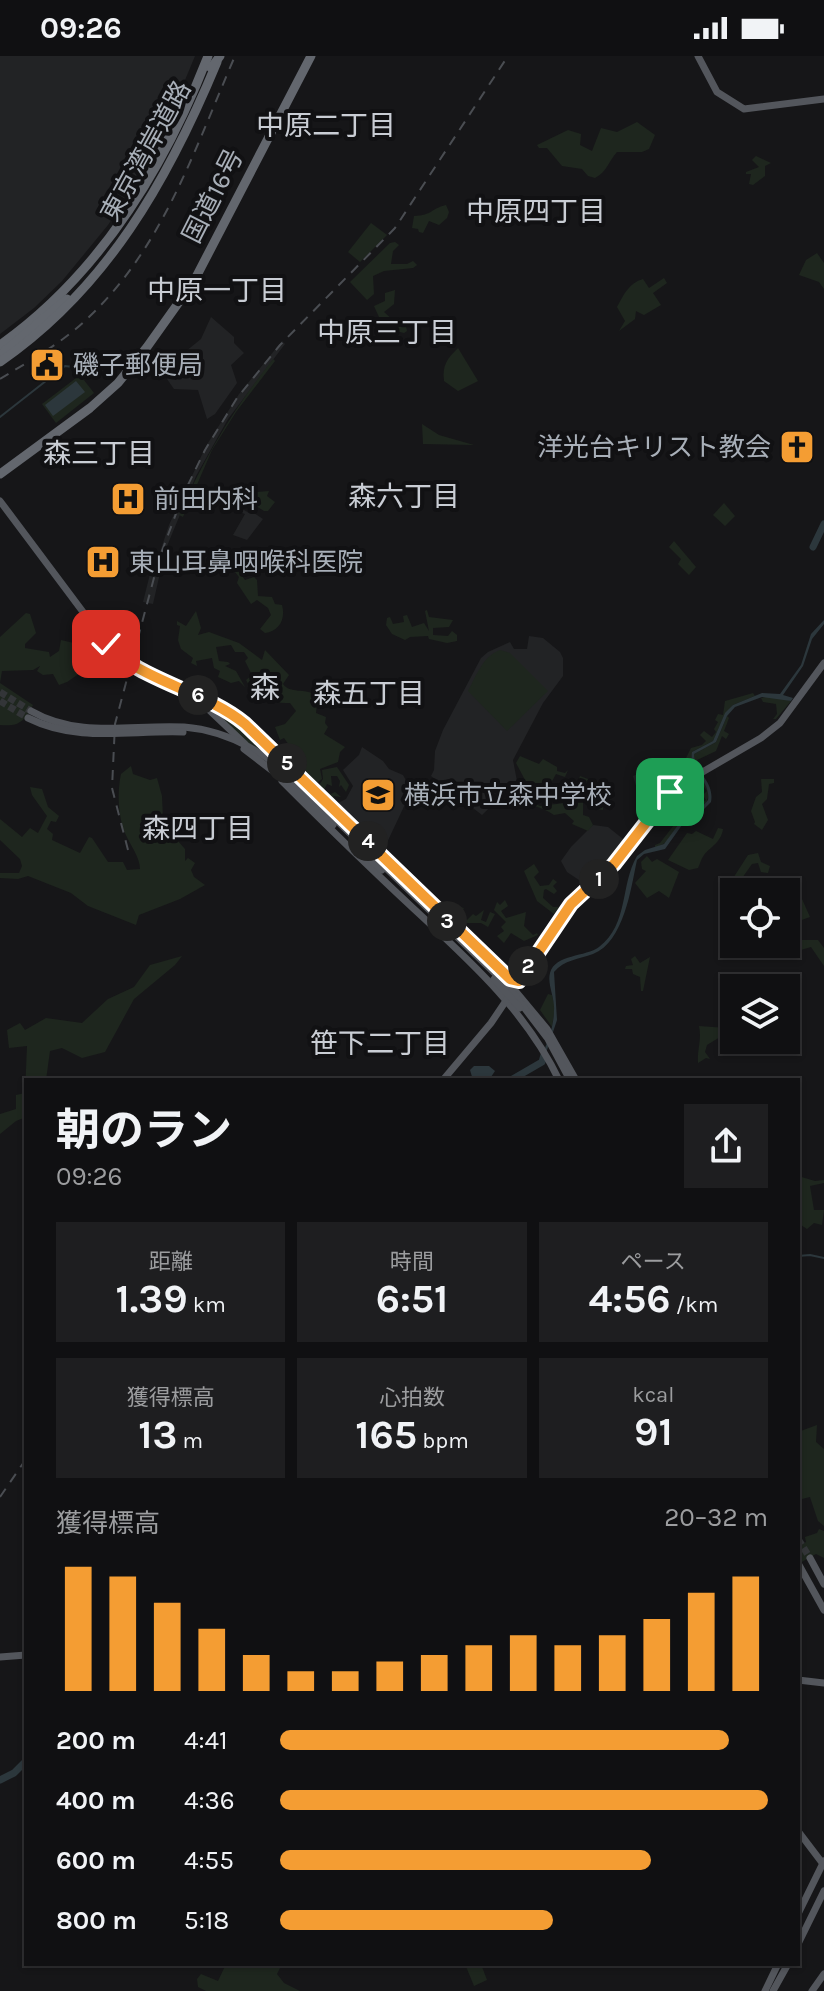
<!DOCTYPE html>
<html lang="ja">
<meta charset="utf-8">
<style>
:root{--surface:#101012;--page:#1e1e20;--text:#f1f3f6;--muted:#9c9d9f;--line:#303032;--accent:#f49d33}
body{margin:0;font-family:Karla,"Noto Sans JP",sans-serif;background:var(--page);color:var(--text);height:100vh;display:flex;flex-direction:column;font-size:30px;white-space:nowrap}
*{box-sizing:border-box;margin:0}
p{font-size:26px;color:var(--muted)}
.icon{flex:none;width:44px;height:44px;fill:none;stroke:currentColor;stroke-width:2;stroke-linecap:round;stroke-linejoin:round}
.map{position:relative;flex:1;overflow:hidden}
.drawer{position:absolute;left:24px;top:1022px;width:776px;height:888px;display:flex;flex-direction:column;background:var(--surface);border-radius:0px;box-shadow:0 2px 6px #0004,0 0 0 2px var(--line)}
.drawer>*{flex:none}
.controls{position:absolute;left:720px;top:822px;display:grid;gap:16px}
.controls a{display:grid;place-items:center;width:80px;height:80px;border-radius:0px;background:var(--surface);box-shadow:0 2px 6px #0004,0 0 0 2px var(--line);font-size:40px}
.pin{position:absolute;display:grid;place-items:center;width:68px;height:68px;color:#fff;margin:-34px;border-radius:16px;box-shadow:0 4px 12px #0006}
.km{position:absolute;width:40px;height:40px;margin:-20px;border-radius:50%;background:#222;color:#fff;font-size:22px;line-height:40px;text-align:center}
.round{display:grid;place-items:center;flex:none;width:84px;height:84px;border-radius:0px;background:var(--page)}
.overview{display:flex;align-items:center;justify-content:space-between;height:136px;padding:0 32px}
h1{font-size:44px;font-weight:700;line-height:60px}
.metrics{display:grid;grid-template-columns:repeat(3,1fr);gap:12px;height:136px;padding:8px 32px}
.metrics div{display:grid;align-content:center;border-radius:0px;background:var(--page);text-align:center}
.metrics b{font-size:40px;font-weight:700}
.metrics small{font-size:22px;font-weight:400}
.metrics p{font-size:22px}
.chart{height:224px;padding:16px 32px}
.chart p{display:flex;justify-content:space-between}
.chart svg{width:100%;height:144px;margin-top:8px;stroke:var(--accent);stroke-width:6}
ul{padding:0 32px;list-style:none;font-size:26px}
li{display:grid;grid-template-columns:128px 96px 1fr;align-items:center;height:60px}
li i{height:20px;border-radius:10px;background:var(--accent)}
.status{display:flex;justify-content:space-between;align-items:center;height:56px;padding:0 40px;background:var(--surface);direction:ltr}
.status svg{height:22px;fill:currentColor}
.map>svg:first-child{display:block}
</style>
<div class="status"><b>09:26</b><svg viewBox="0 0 49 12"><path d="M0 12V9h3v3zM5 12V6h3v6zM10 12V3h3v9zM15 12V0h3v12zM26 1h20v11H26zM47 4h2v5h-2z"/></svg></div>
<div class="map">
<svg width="824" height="1935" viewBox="0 0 824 1935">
<rect width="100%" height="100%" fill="#161618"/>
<!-- built -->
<g fill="#222325">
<polygon points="0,0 195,0 168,65 131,134 108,169 62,225 34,252 0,278"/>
<polygon points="211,261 234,281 234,287 244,297 231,309 237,327 215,358 207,363 198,334 174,333 167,323 175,304 201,283"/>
<polygon points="282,285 285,288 228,363 196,420 165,495 153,548 143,546 151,514 154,514 169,469 206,390 239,338"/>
<polygon points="221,447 237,453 239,451 249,457 251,455 263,463 247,484 233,479 245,458 220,449"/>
<polygon points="529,580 543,582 560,596 563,602 563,620 543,647 513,704 517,725 482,759 431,720 434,714 435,695 443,674 481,602 488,596 510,586 514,593 527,593"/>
<polygon points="362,691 383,705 389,713 403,719 408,728 407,744 384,793 338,747 346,743 353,730 343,714 359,699"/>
<polygon points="661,704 672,722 667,732 661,738 647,733 638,736 633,720 648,714"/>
<polygon points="593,769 608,771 623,783 623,787 601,815 585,828 567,816 561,805 571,791"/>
</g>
<!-- green -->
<g fill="#1e261e">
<path d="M 637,66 L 655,79 L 649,93 L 642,96 L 617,96 C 608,106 607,116 595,122 L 588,120 L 582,113 L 562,110 L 547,92 L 539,92 L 537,89 L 568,74 L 581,78 L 580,89 L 592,95 L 601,72 L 617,76 Z"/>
<polygon points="756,100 771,107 765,110 765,120 753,129 749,128 751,118 746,118 746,116 759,111 752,104"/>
<path d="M 446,149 L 449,156 L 447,162 L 439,169 L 429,165 L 423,177 L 419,176 L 418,173 L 412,172 L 414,160 C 433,159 430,153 446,149 Z"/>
<polygon points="371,167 387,179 360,206 348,196"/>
<polygon points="395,186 399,189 393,195 391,208 407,208 413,205 417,209 413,212 384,215 373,220 374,238 367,244 350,226 390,187"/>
<polygon points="817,197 824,207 824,233 819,226 799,219 806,204"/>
<path d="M 664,222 L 667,227 L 653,237 L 661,249 L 644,259 L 636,255 L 635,263 L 619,275 L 625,265 L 617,251 C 624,238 629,227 643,223 L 649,232 Z"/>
<polygon points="395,234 394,248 384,256 395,266 405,266 407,275 404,277 384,272 374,250 385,245 385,237"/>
<path d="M 458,292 L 478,325 L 458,335 L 444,325 C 442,309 447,303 458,292 Z"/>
<path d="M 273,303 L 275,305 L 236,356 L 212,394 L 183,461 L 179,459 C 204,402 234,352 273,303 Z"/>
<polygon points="80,319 94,337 56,367 42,348"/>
<polygon points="422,368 439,379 474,389 423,388"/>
<polygon points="236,429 257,436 269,435 267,440 275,446 268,455 264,455 231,434"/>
<polygon points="724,447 735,460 725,470 713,459"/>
<polygon points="674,485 696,511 689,519 678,508 681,503 669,491"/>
<path d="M 231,511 L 235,511 L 245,524 L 254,521 L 257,524 L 258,540 L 272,541 L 275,548 L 282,549 C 286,563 279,575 265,577 L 260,573 L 271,559 L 268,552 L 257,544 L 251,548 L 237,527 L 239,521 Z"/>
<polygon points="427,554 429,561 453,564 449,571 433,572 433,579 448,580 452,575 457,579 457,585 447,587 429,583 428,580 410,581 405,584 392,578 386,569 387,562 390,561 393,568 404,566 403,560 407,559 412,571 424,567 429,575 425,555"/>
<path d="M 196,555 L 201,572 L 198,579 L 209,576 L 239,587 L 262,604 L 265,594 L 289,619 L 283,628 C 290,638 305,632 316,639 L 314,641 L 317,646 L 316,657 L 326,661 L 325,667 L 328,671 L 324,678 L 345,691 L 340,696 L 338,706 L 320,713 L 322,723 L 316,728 L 299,713 L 303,708 L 292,688 L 289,689 L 284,682 L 280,684 L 275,671 L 285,668 L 296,655 L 290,647 C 271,648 255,642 246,624 L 252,619 L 245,605 L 248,602 L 244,596 L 235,596 L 231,589 L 216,591 L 219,605 L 228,606 L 230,608 L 225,610 L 236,615 L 245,631 L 239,625 L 231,627 L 218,621 L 220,615 L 214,612 L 212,602 L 196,605 L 197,610 L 191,607 L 193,602 L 181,593 L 178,584 L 180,570 L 177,569 L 177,565 L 186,570 Z"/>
<path d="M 26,557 L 30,558 L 36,577 L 25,588 L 25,592 L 49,596 L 50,601 L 59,595 L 61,584 L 78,588 L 86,613 L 67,626 L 59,629 L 53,618 L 43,619 L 37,615 L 40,610 L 33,614 L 2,615 L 0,627 L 33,649 C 24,665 20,671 0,669 L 0,581 Z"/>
<path d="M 500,594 L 510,597 L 548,635 L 507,675 L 468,635 C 477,619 482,601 500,594 Z"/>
<polygon points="753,637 755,640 733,649 724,660 713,685 692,696 691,707 696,714 693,716 685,704 691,692 702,689 706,685 700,679 704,675 712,681 716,676 714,673 718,666 715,664 718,658 723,659 725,645"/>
<polygon points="190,638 236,664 280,716"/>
<polygon points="772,640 791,645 776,663 773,663 777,658 776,648 763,646 761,642"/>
<polygon points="727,660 729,662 724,675 729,678 726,683 722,680 716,695 697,704 701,711 699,712 692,703 694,698 716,686"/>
<polygon points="520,700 539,708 543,703 557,711 557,715 565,717 568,714 565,721 556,718 551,727 539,733 538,731 519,729 524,722 516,707"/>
<path d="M 131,710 L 133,718 L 150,724 L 157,722 L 162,740 L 163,763 L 168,774 L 185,793 L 185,805 L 188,802 L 195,807 L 191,814 L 194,821 L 205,829 L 180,843 L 139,859 L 136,869 L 88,850 L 71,837 L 28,820 L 18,823 L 0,822 L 0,817 L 19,817 L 22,810 L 20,803 L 0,784 L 0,763 L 22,781 L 30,772 L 38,777 L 47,760 L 32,739 L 30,731 L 42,733 L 48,751 L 59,760 L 56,766 L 51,765 L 47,773 L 53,778 L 52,784 L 80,797 L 89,781 L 92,782 L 108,806 L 123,806 L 127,814 L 140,813 C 140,801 130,789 125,777 C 118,760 117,736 121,718 Z"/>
<polygon points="337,711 349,729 346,736 341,729 339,731 340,725 337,720 331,720 332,730 327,728 324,734 331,738 335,736 341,741 333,740 336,744 334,747 318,731 323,723 322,714"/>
<path d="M 580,720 L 588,723 L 587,728 L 595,732 L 596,736 L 606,735 L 607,731 L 611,745 L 603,745 L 603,754 L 591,752 L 592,744 L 583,743 L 583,759 L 589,761 L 593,769 L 588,775 L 572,768 L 574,765 L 565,757 L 554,759 C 542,750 523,749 513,738 L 540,750 L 565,747 L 570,734 L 577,739 L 583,737 L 584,731 L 578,726 Z"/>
<polygon points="702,723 710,736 706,747 684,761 667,786 655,792 655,789 660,787 681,760 673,755 681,753 684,755 691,750 693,753 706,744 703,739 707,735 700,725"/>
<polygon points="761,723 774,723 774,727 769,728 767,743 762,748 768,764 762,774 754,768 755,766 751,755 756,741 762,736"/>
<path d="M 718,772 L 723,773 C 721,787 710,791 704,799 C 701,803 700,808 698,812 L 689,814 L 668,804 L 687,777 L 692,778 L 696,775 L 713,783 Z"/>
<polygon points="758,797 761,806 770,810 768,817 761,816 758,807 752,808 735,832 730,827 748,799"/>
<polygon points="647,800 652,806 657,803 679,816 669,842 659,835 647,842 635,827 646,815 642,813 641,806"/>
<polygon points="534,808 539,816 534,821 540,830 549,829 553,823 557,826 553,830 557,835 554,838 546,833 544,834 543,842 553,851 559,851 554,858 537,845 524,815"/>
<polygon points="783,822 798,834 810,861 796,866 802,884 818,884 824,892 824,910 811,891 787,898 788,895 784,895 789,887 794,889 800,886 786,870 785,836 787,831"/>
<polygon points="505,844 508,850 501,855 506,862 526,856 524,870 533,879 537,877 538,879 524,885 511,877 504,887 497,880 504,875 501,871 506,866 494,854 497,846 500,849"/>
<polygon points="456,850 464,852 459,859 467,864 473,858 476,860 484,854 481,864 486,866 490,856 495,858 488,871 481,867 465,867 461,871 451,861"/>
<polygon points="182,900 175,909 134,943 105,996 82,1002 62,992 50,995 46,1024 26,1024 26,1061 16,1065 0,1078 0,1058 16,1053 16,1039 25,1037 27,990 9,992 7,974 20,967 25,974 46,962 82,967 108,943 134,931 150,909"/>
<polygon points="635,900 640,907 650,901 643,935 641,935 640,921 633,918 632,913 625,913 626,910 633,909 631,903"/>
<polygon points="548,938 552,939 555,951 552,971 540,954"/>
<path d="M 727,969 L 734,970 L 734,984 L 730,999 L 725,993 L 725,981 L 720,981 L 707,989 L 705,996 L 710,1003 L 706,1002 L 698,1007 C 697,993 702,984 699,970 L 726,972 Z"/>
<polygon points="798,1120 815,1125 824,1124 824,1127 810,1130 814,1154 824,1154 822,1169 814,1167 807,1173 798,1167"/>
<polygon points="817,1369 816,1386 824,1393 824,1470 818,1465 810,1441 798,1444 798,1376"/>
<polygon points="819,1473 824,1475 824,1502 816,1498 798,1508 798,1491 806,1486 805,1481 817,1477"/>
<polygon points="226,1908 282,1908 277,1918 284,1927 300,1935 206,1935 198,1931 197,1923 201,1918 218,1925"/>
<polygon points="465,1908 481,1908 487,1924 474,1930"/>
</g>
<!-- water -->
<g fill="#2c373c">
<polygon points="76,325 85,336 53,360 45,349"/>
<path d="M 824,564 L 824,568 L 812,583 L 803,610 L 783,639 L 793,642 L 791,645 L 762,641 L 735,651 L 727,660 L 716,686 L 694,698 C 694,716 715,725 711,746 L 702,755 L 687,762 L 665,793 L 644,798 L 637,804 C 631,832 624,886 593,898 C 579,903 564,904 554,916 L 557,964 L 543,1006 L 541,1002 C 547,987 554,971 554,954 C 555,942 547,928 550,917 C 555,898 586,901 599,891 C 629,868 620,829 637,800 L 645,794 L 664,788 L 684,761 L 701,752 L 708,744 C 711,724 688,715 692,696 L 713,685 L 725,657 L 733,649 L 762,637 L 780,638 L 801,609 L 811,578 Z"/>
<polygon points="474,1010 489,1010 495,1015 489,1024 473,1024 470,1014"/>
</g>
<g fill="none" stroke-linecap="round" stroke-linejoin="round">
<!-- stream -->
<g stroke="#2c373c" stroke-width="2">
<polyline points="0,361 65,310 73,311"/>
<polyline points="798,1200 810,1199 824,1202"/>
</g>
<!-- river -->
<g stroke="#2c373c" stroke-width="7">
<polyline points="813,491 824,468"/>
<polyline points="511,1024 542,1006 544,999"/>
<polyline points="0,1724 14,1717 26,1705"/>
</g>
<!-- primary-tunnel -->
<g stroke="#333538" stroke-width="7" stroke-dasharray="7 3.5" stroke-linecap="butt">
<polyline points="0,636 31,655"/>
<polyline points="0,645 28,662"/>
<polyline points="798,1483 810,1502"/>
</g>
<!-- primary -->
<g stroke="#53565c" stroke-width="7">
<polyline points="698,0 717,36 744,53 824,43"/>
<polyline points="0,445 110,592 139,611 215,647 239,662 332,749 475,894"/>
<polyline points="113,601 128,611 158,626"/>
<polyline points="177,634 207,652 245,688"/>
<polyline points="258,684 279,708"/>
<path d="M 282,725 C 325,768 369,811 414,853 C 469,904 526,955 559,1024"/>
<polyline points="291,727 333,769"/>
<polyline points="368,802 382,814"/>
<polyline points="474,890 508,922 519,925"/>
<polyline points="512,931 547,973 576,1024"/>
<polyline points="443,1024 491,967 571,848 614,808 662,744 675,732 761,682 780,667 824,607"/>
<polyline points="810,1502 824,1528"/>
<polyline points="799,1509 824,1554"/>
<polyline points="0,1601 26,1599"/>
<polyline points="798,1624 824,1627"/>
<polyline points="798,1775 823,1808"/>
<polyline points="798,1858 824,1805"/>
<polyline points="798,1888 824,1835"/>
<polyline points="765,1935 778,1908"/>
<polyline points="773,1935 788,1908"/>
<polyline points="812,1935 824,1918"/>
</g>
<!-- highway -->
<g stroke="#63676e" stroke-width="9">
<polyline points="142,122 168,76"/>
<path d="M 0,289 C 100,218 164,113 208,0"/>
<polyline points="0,299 67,243"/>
<path d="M 0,306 C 107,232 168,124 217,6"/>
<polyline points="0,418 90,352 118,327 147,291 194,225 311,0"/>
</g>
<!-- rail -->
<g stroke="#4a4d52" stroke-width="2" stroke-dasharray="10 8" stroke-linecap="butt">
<path d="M 0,323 C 31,304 64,286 90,260 C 164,189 195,92 235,0"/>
<polyline points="128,794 112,732 115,668 159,503 183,439 205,394 237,342 280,289 395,172 508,0"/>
<polyline points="0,1441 26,1403"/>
</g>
<!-- primary-bridge -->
<g stroke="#53565c" stroke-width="7">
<path d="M 31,655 C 80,683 132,668 184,671 C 232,675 270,700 303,732 L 507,929 L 548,983 L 570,1024"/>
<path d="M 28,662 C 78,687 130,674 183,676"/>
<polyline points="244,693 287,726"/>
<polyline points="494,923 520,952"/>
</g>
<!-- highway-bridge -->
<polyline stroke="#63676e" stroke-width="9" points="211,12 220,0"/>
</g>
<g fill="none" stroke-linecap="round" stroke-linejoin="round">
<!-- route casing -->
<g stroke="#fff" stroke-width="16">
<path id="route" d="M 106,588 C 139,624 205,635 245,668 L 510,923 L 519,925 L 571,848 L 614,808 L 670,736"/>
</g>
<!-- route -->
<use href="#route" stroke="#f49d33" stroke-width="10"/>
</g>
<!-- icons -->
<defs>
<g id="civic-square" transform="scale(1.8)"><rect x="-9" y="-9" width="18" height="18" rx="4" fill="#f49d33" stroke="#111113"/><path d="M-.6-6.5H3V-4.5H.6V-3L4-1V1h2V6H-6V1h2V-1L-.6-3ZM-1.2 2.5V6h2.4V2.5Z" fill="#111"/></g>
<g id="church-square" transform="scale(1.8)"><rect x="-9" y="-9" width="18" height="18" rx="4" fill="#f49d33" stroke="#111113"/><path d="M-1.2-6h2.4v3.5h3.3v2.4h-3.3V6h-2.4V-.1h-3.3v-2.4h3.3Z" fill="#111"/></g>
<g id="hospital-square" transform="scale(1.8)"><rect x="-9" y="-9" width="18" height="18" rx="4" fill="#f49d33" stroke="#111113"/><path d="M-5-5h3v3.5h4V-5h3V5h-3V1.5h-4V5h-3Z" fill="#111"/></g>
<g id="school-square" transform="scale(1.8)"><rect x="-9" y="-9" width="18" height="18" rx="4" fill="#f49d33" stroke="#111113"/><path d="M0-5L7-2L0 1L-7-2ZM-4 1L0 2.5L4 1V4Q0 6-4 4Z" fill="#111"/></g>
</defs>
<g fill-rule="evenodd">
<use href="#civic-square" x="47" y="309"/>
<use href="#church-square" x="797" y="391"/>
<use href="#hospital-square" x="128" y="443"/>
<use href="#hospital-square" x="103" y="506"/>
<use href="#school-square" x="378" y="739"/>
</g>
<g text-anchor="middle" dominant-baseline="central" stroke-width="8" stroke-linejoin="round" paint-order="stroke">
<!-- street labels -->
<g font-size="26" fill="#a8afb8" stroke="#111113">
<text transform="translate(146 95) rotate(-61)">東京湾岸道路</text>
<text transform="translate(213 140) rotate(-63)">国道16号</text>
</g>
<!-- poi labels -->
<g font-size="26" fill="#a8afb8" stroke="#111113" text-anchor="start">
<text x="73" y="309">磯子郵便局</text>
<text x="771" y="391" text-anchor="end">洋光台キリスト教会</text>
<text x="154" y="443">前田内科</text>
<text x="129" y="506">東山耳鼻咽喉科医院</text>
<text x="404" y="739">横浜市立森中学校</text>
</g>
<!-- neighbourhood labels -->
<g font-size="28" fill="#c9cdd4" stroke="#111113">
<text x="326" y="69">中原二丁目</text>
<text x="536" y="155">中原四丁目</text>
<text x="217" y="234">中原一丁目</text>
<text x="387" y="276">中原三丁目</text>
<text x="99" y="397">森三丁目</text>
<text x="404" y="440">森六丁目</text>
<text x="369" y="637">森五丁目</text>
<text x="198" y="772">森四丁目</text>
<text x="380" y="987">笹下二丁目</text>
</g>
<!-- quarter labels -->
<g font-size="30" fill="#c9cdd4" stroke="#111113">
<text x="265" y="632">森</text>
</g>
</g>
</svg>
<div class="controls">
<a><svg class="icon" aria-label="locate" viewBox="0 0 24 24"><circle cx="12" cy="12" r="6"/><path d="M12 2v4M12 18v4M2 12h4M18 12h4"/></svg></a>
<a><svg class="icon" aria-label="layers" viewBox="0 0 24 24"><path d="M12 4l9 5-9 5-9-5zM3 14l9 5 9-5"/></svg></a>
</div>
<div class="pin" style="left:670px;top:736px;background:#1e9e55"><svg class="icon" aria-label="arrive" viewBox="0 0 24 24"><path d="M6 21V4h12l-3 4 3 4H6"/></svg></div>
<div class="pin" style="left:106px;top:588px;background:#d93025"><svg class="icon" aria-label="check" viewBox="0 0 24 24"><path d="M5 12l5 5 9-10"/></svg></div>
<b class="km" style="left:599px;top:823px">1</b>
<b class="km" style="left:528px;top:910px">2</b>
<b class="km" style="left:447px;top:865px">3</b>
<b class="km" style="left:368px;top:785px">4</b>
<b class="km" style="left:287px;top:707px">5</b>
<b class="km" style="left:198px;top:639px">6</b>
<section class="drawer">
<div class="overview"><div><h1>朝のラン</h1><p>09:26</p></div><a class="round"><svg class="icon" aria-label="share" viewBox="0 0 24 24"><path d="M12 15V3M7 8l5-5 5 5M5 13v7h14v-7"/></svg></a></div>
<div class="metrics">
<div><p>距離</p><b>1.39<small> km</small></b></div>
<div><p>時間</p><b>6:51</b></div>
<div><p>ペース</p><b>4:56<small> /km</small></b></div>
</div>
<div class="metrics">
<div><p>獲得標高</p><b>13<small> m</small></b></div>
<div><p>心拍数</p><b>165<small> bpm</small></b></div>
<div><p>kcal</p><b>91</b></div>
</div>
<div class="chart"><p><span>獲得標高</span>20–32 m</p>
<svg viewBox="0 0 160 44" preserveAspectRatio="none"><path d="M5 44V6M15 44V9M25 44V17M35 44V25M45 44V33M55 44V38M65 44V38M75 44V35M85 44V33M95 44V30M105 44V27M115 44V30M125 44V27M135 44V22M145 44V14M155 44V9"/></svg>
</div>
<ul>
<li><b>200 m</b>4:41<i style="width:92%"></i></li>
<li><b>400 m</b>4:36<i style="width:100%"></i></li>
<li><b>600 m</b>4:55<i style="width:76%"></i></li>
<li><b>800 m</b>5:18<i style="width:56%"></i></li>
</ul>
</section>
</div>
